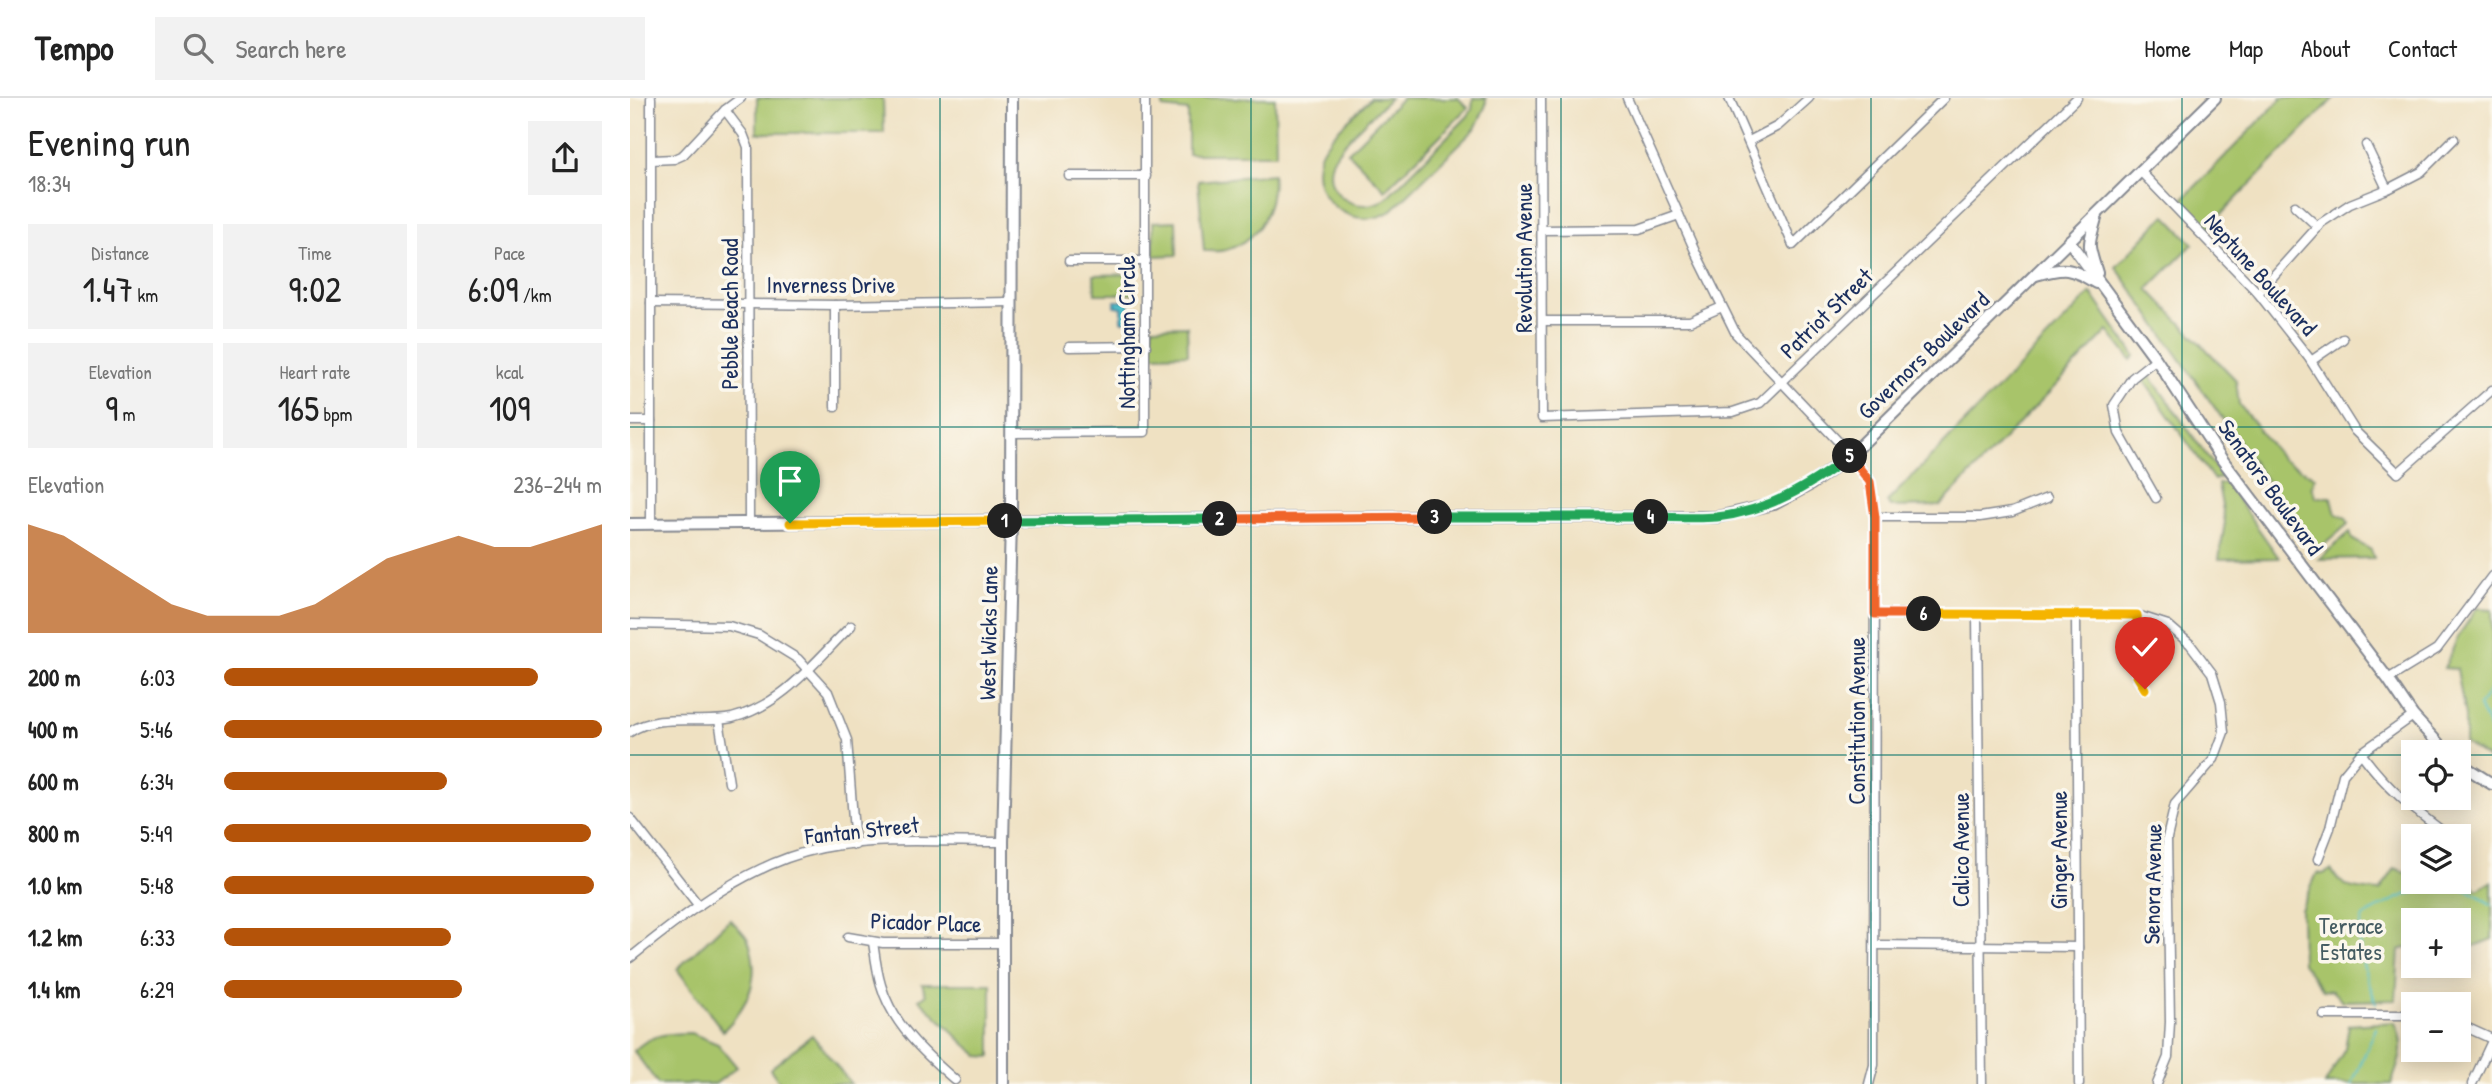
<!DOCTYPE html>
<meta charset="utf-8">
<style>
:root{--surface:#fff;--page:#f2f2f2;--text:#222;--muted:#767676;--line:#e0e0e0;--accent:#b45309}
body{margin:0;font-family:"Patrick Hand",sans-serif;background:var(--page);color:var(--text);height:100vh;display:flex;flex-direction:column;font-size:26px;white-space:nowrap}
*{box-sizing:border-box;margin:0}
p{font-size:23px;color:var(--muted)}
.icon{flex:none;width:38px;height:38px;fill:none;stroke:currentColor;stroke-width:2;stroke-linecap:round;stroke-linejoin:round}
.map{position:relative;flex:1;overflow:hidden}
.details{display:flex;flex-direction:column;background:var(--surface);width:630px}
.details>*{flex:none}
.buttons{position:absolute;left:1771px;top:642px;display:grid;gap:14px}
.buttons a{display:grid;place-items:center;width:70px;height:70px;border-radius:0px;background:var(--surface);box-shadow:0 4px 18px #0003;font-size:35px}
.pin{position:absolute;display:grid;place-items:center;width:60px;height:60px;color:#fff;margin:-72px -30px;border-radius:50% 50% 50% 0;rotate:-45deg;box-shadow:0 0 7px #0007}
.pin .icon{rotate:45deg}
.km{position:absolute;width:35px;height:35px;margin:-18px;border-radius:50%;background:#222;color:#fff;font-size:19px;line-height:35px;text-align:center}
.round{display:grid;place-items:center;flex:none;width:74px;height:74px;border-radius:0px;background:var(--page)}
.summary{display:flex;align-items:center;justify-content:space-between;height:119px;padding:0 28px}
h1{font-size:38px;font-weight:600;line-height:52px}
.metrics{display:grid;grid-template-columns:repeat(3,1fr);gap:10px;height:119px;padding:7px 28px}
.metrics div{display:grid;align-content:center;border-radius:0px;background:var(--page);text-align:center}
.metrics b{font-size:35px;font-weight:600}
.metrics small{font-size:19px;font-weight:400}
.metrics p{font-size:19px}
.chart{height:196px;padding:14px 28px}
.chart p{display:flex;justify-content:space-between}
.chart svg{width:100%;height:126px;margin-top:7px;fill:var(--accent);opacity:.7}
ul{padding:0 28px;list-style:none;font-size:23px}
li{display:grid;grid-template-columns:112px 84px 1fr;align-items:center;height:52px}
li i{height:18px;border-radius:9px;background:var(--accent)}
header{display:flex;align-items:center;gap:42px;box-sizing:border-box;height:98px;padding:0 35px;background:var(--surface);border-bottom:2px solid var(--line)}
header strong{font-size:33px}
nav{display:flex;gap:38px;margin-inline-start:auto;font-size:24px}
.search{width:490px;height:63px;background:var(--page);display:flex;align-items:center;gap:18px;box-sizing:border-box;padding:0 24px;border-radius:0px;color:var(--muted);font-size:26px}
main{display:flex;flex:1;min-height:0}
.map>svg:first-child{display:block}
</style>
<header>
<strong>Tempo</strong>
<div class="search"><svg class="icon" aria-label="search" viewBox="0 0 24 24"><circle cx="10" cy="10" r="6"/><path d="M15 15l6 6"/></svg>Search here</div>
<nav><a>Home</a><a>Map</a><a>About</a><a>Contact</a></nav>
</header>
<main>
<section class="details">
<div class="summary"><div><h1>Evening run</h1><p>18:34</p></div><a class="round"><svg class="icon" aria-label="share" viewBox="0 0 24 24"><path d="M12 15V3M7 8l5-5 5 5M5 13v7h14v-7"/></svg></a></div>
<div class="metrics">
<div><p>Distance</p><b>1.47<small> km</small></b></div>
<div><p>Time</p><b>9:02</b></div>
<div><p>Pace</p><b>6:09<small> /km</small></b></div>
</div>
<div class="metrics">
<div><p>Elevation</p><b>9<small> m</small></b></div>
<div><p>Heart rate</p><b>165<small> bpm</small></b></div>
<div><p>kcal</p><b>109</b></div>
</div>
<div class="chart"><p><span>Elevation</span>236–244 m</p>
<svg viewBox="0 0 160 44" preserveAspectRatio="none"><path d="M0 44V6L10 10L20 18L30 26L40 34L50 38L60 38L70 38L80 34L90 26L100 18L110 14L120 10L130 14L140 14L150 10L160 6V44z"/></svg>
</div>
<ul>
<li><b>200 m</b>6:03<i style="width:83%"></i></li>
<li><b>400 m</b>5:46<i style="width:100%"></i></li>
<li><b>600 m</b>6:34<i style="width:59%"></i></li>
<li><b>800 m</b>5:49<i style="width:97%"></i></li>
<li><b>1.0 km</b>5:48<i style="width:98%"></i></li>
<li><b>1.2 km</b>6:33<i style="width:60%"></i></li>
<li><b>1.4 km</b>6:29<i style="width:63%"></i></li>
</ul>
</section>
<div class="map">
<svg width="1862" height="986" viewBox="0 0 1862 986">
<rect width="100%" height="100%" fill="#fbf7ec"/>
<filter id="ink" filterUnits="userSpaceOnUse"><feTurbulence type="fractalNoise" baseFrequency=".0143" numOctaves="2"/><feDisplacementMap in="SourceGraphic" scale="14" xChannelSelector="R" yChannelSelector="G"/><feConvolveMatrix kernelMatrix="1 2 1 2 8 2 1 2 1" color-interpolation-filters="sRGB"/></filter>
<filter id="wash" filterUnits="userSpaceOnUse"><feTurbulence type="fractalNoise" baseFrequency=".00686" numOctaves="4" result="noise"/><feDisplacementMap in="SourceGraphic" scale="28" xChannelSelector="R" yChannelSelector="G"/><feGaussianBlur stdDeviation="1.57" result="paint"/><feColorMatrix in="noise" values="0 0 0 0 0 0 0 0 0 0 0 0 0 0 0 0 0 1.4 0 .05"/><feComposite in="paint" operator="in"/></filter>
<g filter="url(#wash)">
<rect width="100%" height="100%" fill="#efe1c2"/>
<!-- green -->
<g fill="#a8c46b" stroke="#627a64" stroke-width="2">
<polygon points="127,0 253,0 254,35 127,35"/>
<polygon points="533,0 645,0 646,56 558,56 558,13 533,10"/>
<path d="M 741,0 L 760,0 C 746,14 708,47 702,64 C 691,97 730,119 756,100 L 837,19 L 842,12 L 843,0 L 856,0 L 856,7 L 845,31 L 762,112 C 726,138 674,99 690,57 C 697,38 727,15 741,0 Z"/>
<polygon points="772,0 828,0 838,10 755,92 718,54"/>
<polygon points="1652,0 1704,0 1577,131 1550,104"/>
<path d="M 643,76 C 643,109 632,141 596,152 C 590,154 580,153 574,153 L 568,83 Z"/>
<polygon points="1535,117 1563,146 1518,191 1606,282 1609,306 1652,361 1685,379 1682,389 1686,399 1701,399 1706,416 1716,420 1718,426 1686,454 1486,169"/>
<polygon points="546,123 547,157 524,158 523,124"/>
<polygon points="504,176 505,196 465,196 464,177"/>
<polygon points="1461,195 1505,258 1501,262 1478,233 1310,408 1260,409 1257,404"/>
<polygon points="557,228 558,256 522,257 522,229"/>
<polygon points="1515,277 1520,278 1592,379 1584,382 1512,280"/>
<polygon points="1596,385 1649,460 1589,461 1595,424 1588,386"/>
<polygon points="1720,434 1722,441 1741,452 1744,460 1689,461"/>
<polygon points="1847,510 1862,511 1862,664 1835,645 1835,618 1827,571 1814,570 1829,537"/>
<path d="M 1765,770 L 1783,778 L 1783,784 L 1829,784 L 1829,773 L 1833,773 L 1847,792 L 1862,783 L 1862,841 L 1829,854 L 1829,822 L 1783,822 L 1783,848 L 1769,852 L 1766,902 L 1713,903 L 1702,893 L 1693,892 L 1672,865 L 1671,812 L 1687,775 L 1693,776 L 1701,772 C 1714,793 1727,791 1750,793 Z"/>
<path d="M 100,821 C 105,827 115,835 118,842 C 132,879 119,907 93,933 L 47,871 Z"/>
<polygon points="292,886 361,886 361,959 349,958 335,946 289,901 296,897"/>
<path d="M 1765,924 C 1776,949 1771,961 1761,986 L 1695,986 L 1715,951 L 1719,927 Z"/>
<path d="M 61,935 L 88,946 L 107,969 L 85,986 L 28,986 L 4,953 C 20,936 38,935 61,935 Z"/>
<polygon points="182,937 221,986 151,986 140,971"/>
</g>
<!-- water -->
<polygon fill="#52bfc9" stroke="#367794" stroke-width="2" points="485,203 500,203 500,223 492,223 492,209 485,208"/>
<g fill="none" stroke-linecap="round" stroke-linejoin="round">
<!-- stream -->
<g stroke="#52bfc9" stroke-width="2">
<polyline points="1862,589 1849,608 1862,637"/>
<path d="M 1746,905 C 1736,877 1723,849 1733,819 C 1764,800 1807,778 1843,795 C 1850,798 1856,803 1862,807"/>
<polyline points="1722,986 1746,930"/>
</g>
</g>
</g>
<g filter="url(#ink)">
<g fill="none" stroke-linecap="round" stroke-linejoin="round">
<!-- street casing -->
<g stroke="#858890" stroke-width="11">
<g id="street">
<polyline points="21,0 21,426"/>
<polyline points="911,0 912,320 1103,314 1130,305 1447,0"/>
<polyline points="997,0 1066,155 1106,236 1221,357 1240,384 1245,419 1244,967 1239,986"/>
<polyline points="1099,0 1163,147 1314,0"/>
<polyline points="95,12 113,36 118,49 119,426"/>
<polyline points="1119,43 1148,28 1179,0"/>
<polyline points="1736,47 1757,91"/>
<polyline points="22,62 44,61 53,57 95,12 111,0"/>
<polyline points="1510,73 1628,195 1679,260 1725,333 1768,375"/>
<polyline points="439,78 516,78"/>
<polyline points="1665,108 1688,129"/>
<polyline points="912,132 1009,131 1049,117"/>
<polyline points="439,163 516,163"/>
<polyline points="1628,195 1691,125 1720,106 1760,90 1791,74 1824,41"/>
<polyline points="21,205 205,207 381,204"/>
<polyline points="205,207 205,309"/>
<polyline points="913,223 1060,223 1092,209"/>
<polyline points="439,249 516,248"/>
<polyline points="1526,261 1502,280 1484,307 1489,335 1526,400"/>
<polyline points="1681,263 1713,241"/>
<polyline points="0,323 21,323"/>
<polyline points="381,335 515,334 515,0"/>
<polyline points="1768,375 1862,292"/>
<polyline points="1245,419 1350,419 1382,414 1417,400"/>
<polyline points="1245,516 1507,517 1538,527 1560,546 1582,575 1591,604 1594,634 1584,661 1545,706 1537,740 1540,924 1538,959 1527,986"/>
<polyline points="1347,517 1352,986"/>
<polyline points="1446,517 1449,986"/>
<polyline points="1507,517 1507,578 1515,591"/>
<polyline points="0,526 99,528 129,537 168,561 198,594 217,642 225,747"/>
<polyline points="1758,581 1807,551 1862,478"/>
<polyline points="89,622 99,685"/>
<path d="M 0,634 C 29,614 69,627 102,620 C 153,607 185,563 221,528"/>
<path d="M 1731,655 C 1757,691 1784,712 1819,738"/>
<polyline points="0,720 69,808"/>
<polyline points="1688,761 1700,730 1713,677 1731,655 1783,618"/>
<polyline points="218,839 253,845 373,845"/>
<path d="M 243,844 C 245,858 247,874 251,887 C 262,926 295,956 325,982"/>
<polyline points="1246,847 1448,849"/>
<path d="M 0,860 C 57,814 119,765 192,750 C 247,739 317,744 373,744"/>
<polyline points="1694,917 1783,917"/>
<polyline points="1829,926 1862,941"/>
<polyline points="1842,986 1862,943"/>
</g>
</g>
<!-- secondary casing -->
<g stroke="#858890" stroke-width="14">
<g id="secondary">
<path d="M 1467,117 C 1458,149 1457,143 1467,175"/>
<polyline points="1439,143 1526,261 1591,360 1758,581 1783,618 1816,654"/>
<path d="M 1406,177 C 1435,169 1440,169 1466,185"/>
<polyline points="0,426 792,419 1087,419 1144,406 1181,386 1221,357 1585,0"/>
<polyline points="1829,665 1862,686"/>
<polyline points="373,986 373,744 381,423 382,0"/>
</g>
</g>
<!-- street -->
<use href="#street" stroke="#fff" stroke-width="8"/>
<!-- secondary -->
<use href="#secondary" stroke="#fff" stroke-width="10"/>
</g>
</g>
<g fill="none" stroke-linecap="round" stroke-linejoin="round" filter="url(#ink)">
<!-- split-1 casing -->
<g stroke="#fff" stroke-width="14">
<polyline id="split-1" points="160,425 375,423"/>
</g>
<!-- split-2 casing -->
<g stroke="#fff" stroke-width="14">
<polyline id="split-2" points="375,423 590,421"/>
</g>
<!-- split-3 casing -->
<g stroke="#fff" stroke-width="14">
<polyline id="split-3" points="590,421 805,419"/>
</g>
<!-- split-4 casing -->
<g stroke="#fff" stroke-width="14">
<polyline id="split-4" points="805,419 1021,419"/>
</g>
<!-- split-5 casing -->
<g stroke="#fff" stroke-width="14">
<path id="split-5" d="M 1021,419 C 1042,419 1065,421 1087,419 C 1139,413 1179,388 1220,358"/>
</g>
<!-- split-6 casing -->
<g stroke="#fff" stroke-width="14">
<polyline id="split-6" points="1220,358 1240,384 1245,419 1245,516 1294,516"/>
</g>
<!-- split-7 casing -->
<g stroke="#fff" stroke-width="14">
<polyline id="split-7" points="1294,516 1507,517 1507,519"/>
</g>
<!-- split-8 casing -->
<g stroke="#fff" stroke-width="14">
<polyline id="split-8" points="1507,519 1507,578 1515,591"/>
</g>
<!-- split-1 -->
<use href="#split-1" stroke="#f5b400" stroke-width="9"/>
<!-- split-2 -->
<use href="#split-2" stroke="#22a559" stroke-width="9"/>
<!-- split-3 -->
<use href="#split-3" stroke="#f0652b" stroke-width="9"/>
<!-- split-4 -->
<use href="#split-4" stroke="#22a559" stroke-width="9"/>
<!-- split-5 -->
<use href="#split-5" stroke="#22a559" stroke-width="9"/>
<!-- split-6 -->
<use href="#split-6" stroke="#f0652b" stroke-width="9"/>
<!-- split-7 -->
<use href="#split-7" stroke="#f5b400" stroke-width="9"/>
<!-- split-8 -->
<use href="#split-8" stroke="#f5b400" stroke-width="9"/>
</g>
<!-- grid -->
<path fill="none" stroke="#0f766e" stroke-width="2" stroke-opacity="0.55" d="M 310,0 L 310,986M 621,0 L 621,986M 931,0 L 931,986M 1241,0 L 1241,986M 1552,0 L 1552,986M 0,329 L 1862,329M 0,657 L 1783,657M 1829,657 L 1862,657"/>
<g text-anchor="middle" dominant-baseline="central" stroke-width="7" stroke-linejoin="round" paint-order="stroke">
<!-- street labels -->
<g font-size="23" fill="#1b2f5e" stroke="#fbf7ec">
<text transform="translate(893 160) rotate(-90)">Revolution Avenue</text>
<text transform="translate(1631 176) rotate(48)">Neptune Boulevard</text>
<text x="201" y="186">Inverness Drive</text>
<text transform="translate(1196 215) rotate(-44)">Patriot Street</text>
<text transform="translate(99 216) rotate(-90)">Pebble Beach Road</text>
<text transform="translate(496 234) rotate(-90)">Nottingham Circle</text>
<text transform="translate(1293 257) rotate(-44)">Governors Boulevard</text>
<text transform="translate(1641 389) rotate(54)">Senators Boulevard</text>
<text transform="translate(358 535) rotate(-89)">West Wicks Lane</text>
<text transform="translate(1226 623) rotate(-90)">Constitution Avenue</text>
<text transform="translate(232 732) rotate(-6)">Fantan Street</text>
<text transform="translate(1330 752) rotate(-90)">Calico Avenue</text>
<text transform="translate(1428 752) rotate(-90)">Ginger Avenue</text>
<text transform="translate(1522 786) rotate(-89)">Senora Avenue</text>
<text transform="translate(296 824) rotate(2)">Picador Place</text>
</g>
<!-- park labels -->
<g font-size="23" fill="#455c62" stroke="#fbf7ec">
<text x="1721" y="827">Terrace<tspan x="1721" dy="26">Estates</tspan></text>
</g>
</g>
</svg>
<div class="buttons">
<a><svg class="icon" aria-label="locate" viewBox="0 0 24 24"><circle cx="12" cy="12" r="6"/><path d="M12 2v4M12 18v4M2 12h4M18 12h4"/></svg></a>
<a><svg class="icon" aria-label="layers" viewBox="0 0 24 24"><path d="M12 4l9 5-9 5-9-5zM3 14l9 5 9-5"/></svg></a>
<a>+</a>
<a>−</a>
</div>
<div class="pin" style="left:160px;top:425px;background:#1e9e55"><svg class="icon" aria-label="arrive" viewBox="0 0 24 24"><path d="M6 21V4h12l-3 4 3 4H6"/></svg></div>
<div class="pin" style="left:1515px;top:591px;background:#d93025"><svg class="icon" aria-label="check" viewBox="0 0 24 24"><path d="M5 12l5 5 9-10"/></svg></div>
<b class="km" style="left:375px;top:423px">1</b>
<b class="km" style="left:590px;top:421px">2</b>
<b class="km" style="left:805px;top:419px">3</b>
<b class="km" style="left:1021px;top:419px">4</b>
<b class="km" style="left:1220px;top:358px">5</b>
<b class="km" style="left:1294px;top:516px">6</b>
</div>
</main>
